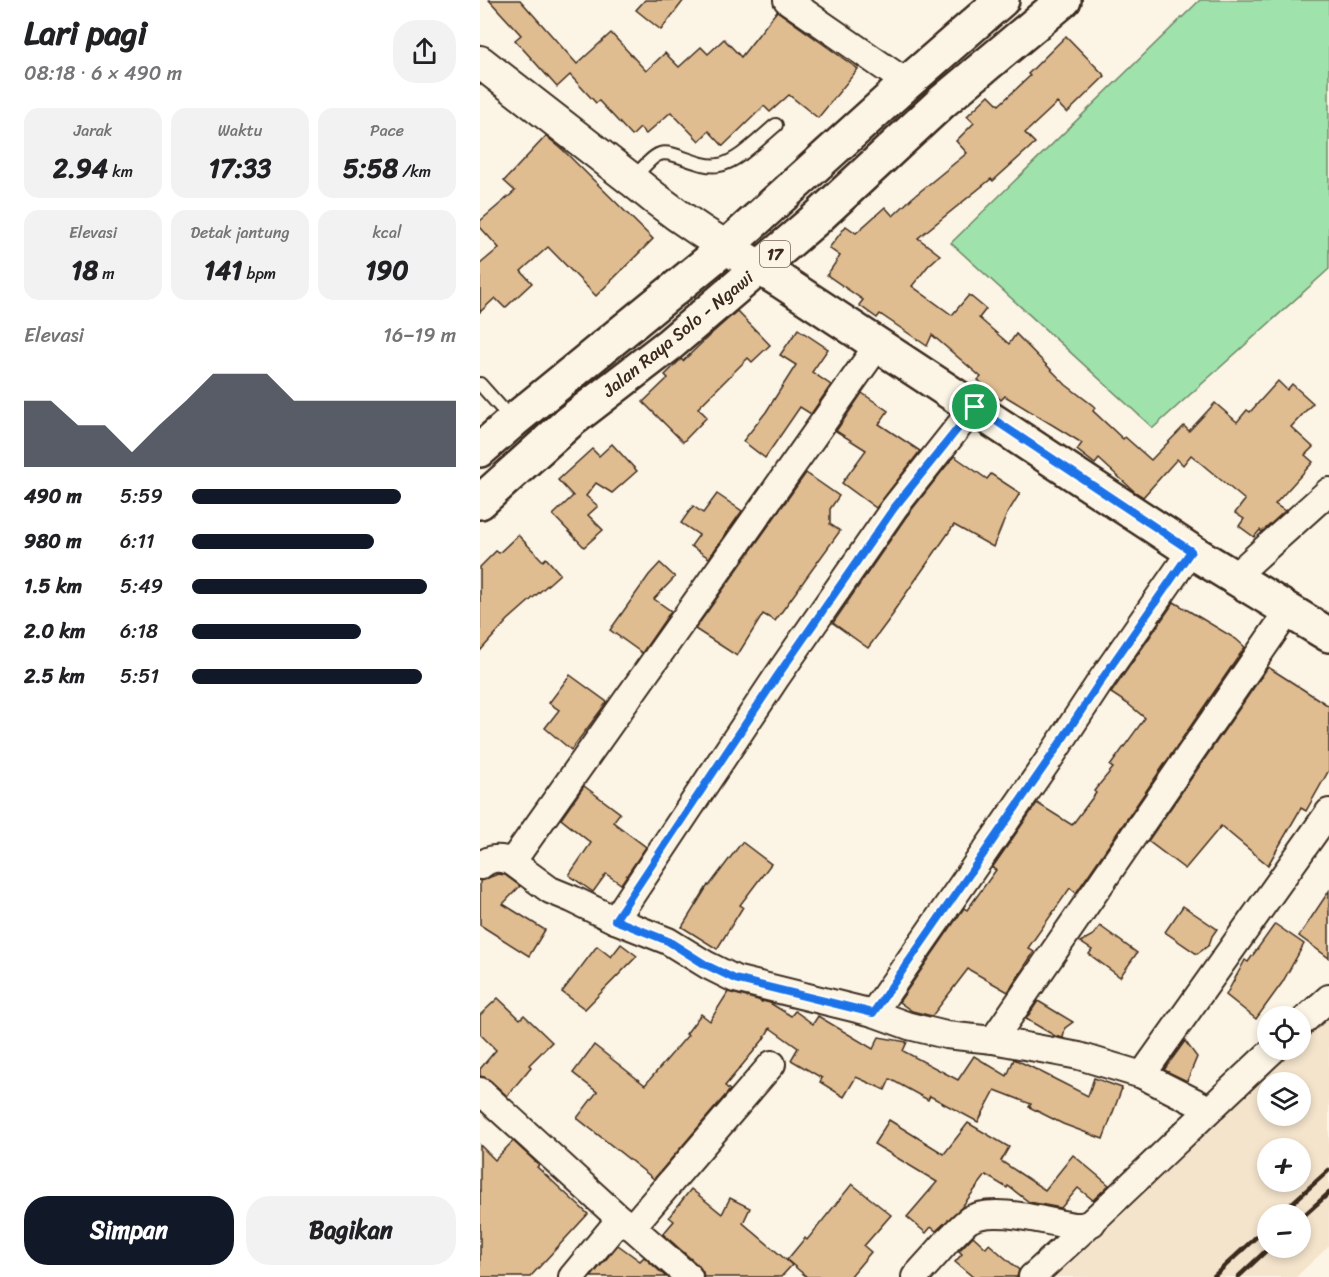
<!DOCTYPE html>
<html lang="id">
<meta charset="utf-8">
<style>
:root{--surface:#fff;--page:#f2f2f2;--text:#202124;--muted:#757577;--accent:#111827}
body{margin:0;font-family:Sriracha,sans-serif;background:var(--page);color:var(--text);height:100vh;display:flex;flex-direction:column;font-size:22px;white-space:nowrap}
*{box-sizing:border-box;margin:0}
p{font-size:20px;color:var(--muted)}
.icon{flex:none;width:33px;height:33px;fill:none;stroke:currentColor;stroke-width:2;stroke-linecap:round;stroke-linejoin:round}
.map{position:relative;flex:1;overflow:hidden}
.panel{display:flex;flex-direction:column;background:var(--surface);width:480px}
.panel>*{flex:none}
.controls{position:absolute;left:777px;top:1006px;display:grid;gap:12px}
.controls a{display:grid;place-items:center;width:54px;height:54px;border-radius:50%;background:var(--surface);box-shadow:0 3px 9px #0003;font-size:30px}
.pin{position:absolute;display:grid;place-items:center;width:51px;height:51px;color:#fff;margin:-26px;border:3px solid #fff;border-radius:50%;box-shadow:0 2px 6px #0007}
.round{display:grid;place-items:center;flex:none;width:63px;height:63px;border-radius:24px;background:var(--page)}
.headline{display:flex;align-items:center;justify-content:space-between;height:102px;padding:0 24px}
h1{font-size:33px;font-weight:700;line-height:45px}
.figures{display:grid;grid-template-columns:repeat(3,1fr);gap:9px;height:102px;padding:6px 24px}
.figures div{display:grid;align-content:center;border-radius:15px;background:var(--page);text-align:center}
.figures b{font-size:26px;font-weight:700}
.figures small{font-size:16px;font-weight:400}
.figures p{font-size:16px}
.chart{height:168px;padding:12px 24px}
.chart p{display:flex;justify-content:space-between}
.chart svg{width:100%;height:108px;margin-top:6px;fill:var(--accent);opacity:.7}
.primary-button{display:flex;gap:12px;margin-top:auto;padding:12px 24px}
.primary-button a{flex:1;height:69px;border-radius:24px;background:var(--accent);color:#fff;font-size:24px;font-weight:700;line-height:69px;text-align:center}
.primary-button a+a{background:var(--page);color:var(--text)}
ul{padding:0 24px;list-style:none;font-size:20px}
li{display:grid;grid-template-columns:96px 72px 1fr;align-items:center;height:45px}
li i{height:15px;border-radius:8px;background:var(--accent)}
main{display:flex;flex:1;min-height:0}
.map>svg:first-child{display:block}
</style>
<main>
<section class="panel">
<div class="headline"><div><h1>Lari pagi</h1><p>08:18 · 6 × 490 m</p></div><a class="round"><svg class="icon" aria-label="share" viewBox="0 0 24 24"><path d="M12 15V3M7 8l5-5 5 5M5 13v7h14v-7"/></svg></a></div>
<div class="figures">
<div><p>Jarak</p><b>2.94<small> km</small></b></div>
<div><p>Waktu</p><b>17:33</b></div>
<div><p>Pace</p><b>5:58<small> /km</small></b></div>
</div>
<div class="figures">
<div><p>Elevasi</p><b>18<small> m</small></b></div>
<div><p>Detak jantung</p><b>141<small> bpm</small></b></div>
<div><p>kcal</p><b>190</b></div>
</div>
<div class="chart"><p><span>Elevasi</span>16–19 m</p>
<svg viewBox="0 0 160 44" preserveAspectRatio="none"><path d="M0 44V17L10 17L20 27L30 27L40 38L50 27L60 17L70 6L80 6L90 6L100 17L110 17L120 17L130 17L140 17L150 17L160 17V44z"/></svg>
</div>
<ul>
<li><b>490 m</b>5:59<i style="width:79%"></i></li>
<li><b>980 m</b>6:11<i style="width:69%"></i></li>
<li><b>1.5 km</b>5:49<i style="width:89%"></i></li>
<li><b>2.0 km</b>6:18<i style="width:64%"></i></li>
<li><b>2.5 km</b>5:51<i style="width:87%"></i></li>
</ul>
<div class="primary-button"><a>Simpan</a><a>Bagikan</a></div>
</section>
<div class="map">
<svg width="849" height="1277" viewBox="0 0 849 1277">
<rect width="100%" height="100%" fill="#fcf5e5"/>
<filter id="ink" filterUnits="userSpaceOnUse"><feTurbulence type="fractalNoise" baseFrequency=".0167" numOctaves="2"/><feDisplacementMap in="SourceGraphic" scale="12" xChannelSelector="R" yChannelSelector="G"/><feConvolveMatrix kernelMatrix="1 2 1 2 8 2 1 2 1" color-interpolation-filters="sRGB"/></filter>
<g filter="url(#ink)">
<!-- built -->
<path fill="#f4e4cc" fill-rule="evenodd" d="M 849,1015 L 849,1246 L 816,1277 L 561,1277 L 735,1123 L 812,1050 L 820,1050 L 821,1042 ZM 788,1083 L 820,1083 L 820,1116 L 788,1116 ZM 788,1149 L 820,1149 L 820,1182 L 788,1182 ZM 788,1215 L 820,1215 L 820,1248 L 788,1248 Z"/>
<!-- green -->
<polygon fill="#a0e2ac" stroke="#6e8665" stroke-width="1.5" points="720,0 849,0 849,269 673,428 471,243"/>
<!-- building -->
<g fill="#e0bc91" stroke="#3b2a1e" stroke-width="1.5">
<polygon points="9,0 40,0 97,64 131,33 166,71 185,53 199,67 221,47 228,54 244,39 261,57 297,11 378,69 338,118 309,95 290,112 284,106 243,146 229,131 219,141 191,112 166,134 160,128 152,136 119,101 116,103 90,75 77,87 35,40 41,35"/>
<polygon points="165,0 204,0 181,30 156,10"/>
<polygon points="586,36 625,76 587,113 577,103 545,133 555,143 513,181 511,179 438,238 460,255 448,266 432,286 472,315 489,295 506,309 499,318 529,344 536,334 586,385 615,407 613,411 643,439 645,437 671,460 704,426 709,431 735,403 757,422 767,410 770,412 798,381 807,390 812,384 833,403 811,427 833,447 825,455 833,462 795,504 805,511 782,532 780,530 774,537 759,526 764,519 755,513 765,500 711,455 703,465 697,459 663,497 655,492 619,459 615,464 597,450 602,443 525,396 521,400 498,380 501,377 452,335 447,346 400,314 397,318 379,305 383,300 347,275 360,256 349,248 366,226 376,233 405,207 413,216 432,198 487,153 476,141 494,123 487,116 509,95 519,105 550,76 548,74"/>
<polygon points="66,136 83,150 173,239 116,296 68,247 41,271 52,283 25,308 15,298 0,312 0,264 19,248 0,227 0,221 35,191 24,181"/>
<polygon points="257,311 290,345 272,362 268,358 218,408 227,417 203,442 163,402 188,378 185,375 201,359 203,361 231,334"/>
<polygon points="318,329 348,349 332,372 351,385 331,414 320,407 285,458 263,441 286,412 316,365 300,355"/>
<polygon points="382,393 408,411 399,424 440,451 396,508 362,483 386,450 356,431"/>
<polygon points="132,444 157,471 132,493 116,483 106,496 118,506 108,515 123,530 104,547 73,515 93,496 78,480 112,449 119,456"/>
<polygon points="474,456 507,479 511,474 540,493 527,514 513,547 474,525 413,612 414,613 388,648 353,623 426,517"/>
<polygon points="326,473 359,496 350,509 350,524 360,531 295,621 283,614 257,656 215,629"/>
<polygon points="237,494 262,511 229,558 211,546 219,535 201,523 213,506 223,513"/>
<polygon points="38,535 63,561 66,558 80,574 28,620 0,651 0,567 16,551 19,553"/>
<polygon points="180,563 195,577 174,599 191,611 162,653 130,630 169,575"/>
<polygon points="694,602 756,639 765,647 596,893 590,888 548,948 554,952 528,992 488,969 452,1016 432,1011 419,1002 484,908 487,910 516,870 512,868 557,803 592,825 616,793 614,791 633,768 630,766 665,718 648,704 631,693"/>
<polygon points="788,667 849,706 849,770 826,811 821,808 788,865 741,826 705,869 668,841"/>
<polygon points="90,675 127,702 91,750 65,728 79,710 69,703"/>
<polygon points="104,786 140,813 133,822 166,847 141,884 126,874 113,892 89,875 111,843 81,819"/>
<polygon points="262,842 291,864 260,905 263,907 237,949 202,927 228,885 229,886"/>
<polygon points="18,874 25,875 40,886 23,904 65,930 49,956 0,925 0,881"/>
<polygon points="849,891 849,958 819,936"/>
<polygon points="703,906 737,929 732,936 729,945 717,954 685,932"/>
<polygon points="795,924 824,944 802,983 776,1019 746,995 765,960 768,962"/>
<polygon points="620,926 657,953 640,977 609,954 612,950 600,942 613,935"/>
<polygon points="141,944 157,956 105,1009 82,992 117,946 131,957"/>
<polygon points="248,992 278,1000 282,1002 282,1001 290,1003 311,1016 315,1011 333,1024 338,1016 393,1049 399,1037 427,1042 423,1051 478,1080 494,1056 527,1076 534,1059 549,1066 608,1096 614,1078 642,1088 623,1139 583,1124 549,1107 551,1104 515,1090 498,1122 450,1096 448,1100 410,1079 405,1090 376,1077 364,1097 340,1082 342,1078 311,1060 318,1048 290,1028 283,1040 245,1086 250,1090 174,1179 97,1118 117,1092 93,1073 114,1045 165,1085 208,1035 206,1034 221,1014 230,1021"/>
<polygon points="18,998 40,1019 44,1015 72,1042 49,1065 51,1067 27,1096 10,1080 4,1077 0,1076 0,1069 16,1050 0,1034 0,1015"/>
<polygon points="558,1001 593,1022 585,1028 583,1038 575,1036 546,1019"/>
<polygon points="705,1041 717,1057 707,1081 684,1070"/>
<polygon points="409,1120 464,1154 488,1123 529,1147 521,1161 565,1190 593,1155 629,1185 613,1200 598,1188 581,1208 549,1202 528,1186 527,1188 506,1175 481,1208 456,1231 451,1227 446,1233 427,1217 457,1182 394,1144"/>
<polygon points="33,1141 59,1165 57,1167 108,1214 50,1277 0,1277 0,1145 15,1160"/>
<polygon points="372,1184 411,1215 384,1246 391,1252 370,1277 327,1277 307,1260 325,1238 327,1240"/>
<polygon points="211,1189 242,1214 250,1198 270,1208 263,1223 312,1265 301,1277 224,1277 223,1272 219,1266 183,1234 194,1221 189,1217"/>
<polygon points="493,1236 506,1248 509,1244 539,1270 537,1277 493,1277 475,1262 482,1254 479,1251"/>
<polygon points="138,1245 160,1261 164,1257 186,1277 111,1277"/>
</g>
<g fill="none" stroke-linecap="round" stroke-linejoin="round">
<!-- service casing -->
<g stroke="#3b2a1e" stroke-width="16">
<g id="service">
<path d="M 153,179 C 159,172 172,156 180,154 C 193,149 219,169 239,165 C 258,162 280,138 296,125"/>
<polyline points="0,384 33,421"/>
</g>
</g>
<!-- minor casing -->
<g stroke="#3b2a1e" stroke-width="30">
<g id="minor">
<polyline points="307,0 427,83"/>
<polyline points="754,577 849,491"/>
<polyline points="32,862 398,345"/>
<path d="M 0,866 C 10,857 20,857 32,862 L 70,890 L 92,899 L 135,920 L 188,941 L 227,965 L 255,979 L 393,1013 L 429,1026 L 466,1035 L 513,1040 L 599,1056 L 662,1075 L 729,1109"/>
<polyline points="135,920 296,678 414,508 494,407"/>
<polyline points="393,1013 572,755 622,679 711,551"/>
<polyline points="820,1024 849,998"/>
<polyline points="513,1040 809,610"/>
<polyline points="662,1075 849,812"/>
<polyline points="0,1091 140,1219 152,1227 209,1277"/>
<polyline points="152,1227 292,1064"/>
<polyline points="92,1277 140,1219"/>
<path d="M 435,1277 C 447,1264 458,1252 469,1239 C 476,1233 482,1225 489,1220 C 512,1205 567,1222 594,1226 L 602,1226 L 612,1223"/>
<path d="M 552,1277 C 634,1203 712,1125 793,1050"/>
</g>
</g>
<!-- tertiary casing -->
<g stroke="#3b2a1e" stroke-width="36">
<path id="tertiary" d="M 0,62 L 152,180 C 182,205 213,227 246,247"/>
</g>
<!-- secondary casing -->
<g stroke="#3b2a1e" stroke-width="38">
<polyline id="secondary" points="246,247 301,281 711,551 849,635"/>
</g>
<!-- trunk casing -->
<g stroke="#3b2a1e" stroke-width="38">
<g id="trunk">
<polyline points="0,450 33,421 246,247 427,83 522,0"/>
<polyline points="0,502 89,422 190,344 336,219 462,102 584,0"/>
</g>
</g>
<!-- service -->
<use href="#service" stroke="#fcf5e5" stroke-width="12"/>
<!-- minor -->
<use href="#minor" stroke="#fcf5e5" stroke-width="26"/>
<!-- tertiary -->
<use href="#tertiary" stroke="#fcf5e5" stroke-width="32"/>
<!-- secondary -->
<use href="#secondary" stroke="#fcf5e5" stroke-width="33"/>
<!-- trunk -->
<use href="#trunk" stroke="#fcf5e5" stroke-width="33"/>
<!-- rail -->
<g stroke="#3b2a1e" stroke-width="4.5">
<polyline points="799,1215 849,1170"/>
<polyline points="820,1219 849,1193"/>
<polyline points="733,1277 788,1226"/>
<polyline points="758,1277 789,1248"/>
</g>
</g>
</g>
<g fill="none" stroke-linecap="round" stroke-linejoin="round" filter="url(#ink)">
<!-- route casing -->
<g stroke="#fff" stroke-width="12">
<polygon id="route" points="495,407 711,551 622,679 572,755 393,1013 255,979 226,965 188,941 135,920 296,678 414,508"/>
</g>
<!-- route -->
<use href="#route" stroke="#1a73e8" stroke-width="8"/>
</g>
<g text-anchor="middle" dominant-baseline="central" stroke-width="6" stroke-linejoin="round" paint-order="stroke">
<!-- shield labels -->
<rect fill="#fcf5e5" stroke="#75675a" stroke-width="1.5" x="280" y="241" width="30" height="26" rx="4.5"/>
<g font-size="16" font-weight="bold" fill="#3b2a1e">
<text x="295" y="254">17</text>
</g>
<!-- street labels -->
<g font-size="18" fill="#3b2a1e" stroke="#fcf5e5">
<text transform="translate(198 334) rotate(-39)">Jalan Raya Solo - Ngawi</text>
</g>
</g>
</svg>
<div class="controls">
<a><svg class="icon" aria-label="locate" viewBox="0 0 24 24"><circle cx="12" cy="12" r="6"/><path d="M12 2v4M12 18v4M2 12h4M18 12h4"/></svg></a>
<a><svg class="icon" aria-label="layers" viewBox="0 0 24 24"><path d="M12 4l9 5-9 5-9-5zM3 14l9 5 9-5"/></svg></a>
<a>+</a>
<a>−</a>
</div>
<div class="pin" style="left:495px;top:407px;background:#1e9e55"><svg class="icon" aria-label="arrive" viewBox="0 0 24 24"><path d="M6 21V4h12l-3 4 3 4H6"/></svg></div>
</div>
</main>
